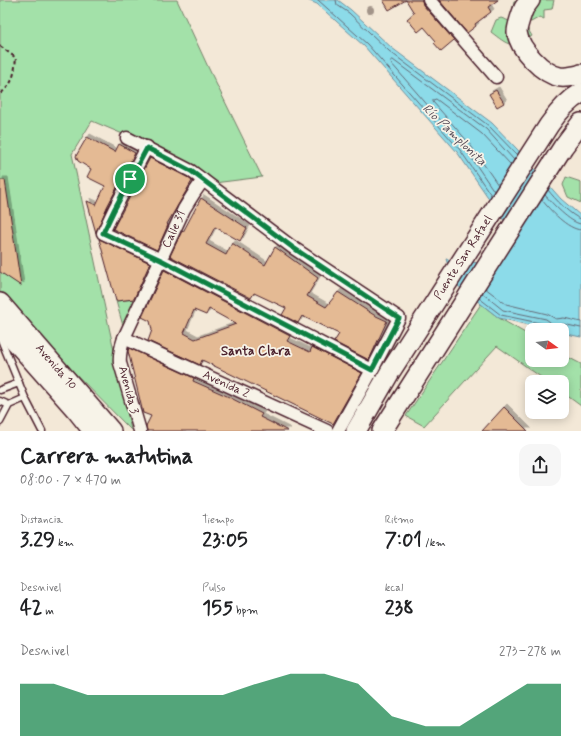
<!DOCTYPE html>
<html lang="es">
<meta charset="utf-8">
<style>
:root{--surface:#fff;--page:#f6f6f6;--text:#202124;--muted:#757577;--accent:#0b8043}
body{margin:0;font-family:Mynerve,sans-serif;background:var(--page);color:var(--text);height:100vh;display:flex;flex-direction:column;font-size:15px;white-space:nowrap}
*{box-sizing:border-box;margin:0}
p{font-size:13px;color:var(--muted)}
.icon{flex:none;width:22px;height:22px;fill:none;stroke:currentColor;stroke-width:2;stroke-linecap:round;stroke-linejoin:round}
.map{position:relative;height:431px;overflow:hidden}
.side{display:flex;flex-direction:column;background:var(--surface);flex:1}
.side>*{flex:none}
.needle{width:26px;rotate:105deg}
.controls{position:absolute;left:525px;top:323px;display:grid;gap:8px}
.controls a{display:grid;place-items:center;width:44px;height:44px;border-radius:8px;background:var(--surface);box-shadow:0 2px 10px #0003;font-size:20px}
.pin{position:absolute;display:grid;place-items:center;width:34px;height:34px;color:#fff;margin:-17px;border:2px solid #fff;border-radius:50%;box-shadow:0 1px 4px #0007}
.round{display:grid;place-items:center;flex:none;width:42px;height:42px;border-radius:12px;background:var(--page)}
.overview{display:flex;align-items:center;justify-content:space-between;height:68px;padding:0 20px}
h1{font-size:22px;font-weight:700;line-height:30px}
.metrics{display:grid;grid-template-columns:repeat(3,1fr);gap:6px;height:68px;padding:4px 20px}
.metrics div{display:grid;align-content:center}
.metrics b{font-size:20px;font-weight:700}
.metrics small{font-size:11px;font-weight:400}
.metrics p{font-size:11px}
.chart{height:112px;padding:8px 20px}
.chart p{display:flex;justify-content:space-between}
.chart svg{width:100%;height:72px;margin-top:4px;fill:var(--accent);opacity:.7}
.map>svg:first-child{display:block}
</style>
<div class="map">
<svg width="581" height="431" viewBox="0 0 581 431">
<defs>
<filter id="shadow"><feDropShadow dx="3" dy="-3" stdDeviation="0" flood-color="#0004"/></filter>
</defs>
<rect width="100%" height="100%" fill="#f3e8d7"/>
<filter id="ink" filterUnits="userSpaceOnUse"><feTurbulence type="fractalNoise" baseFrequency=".025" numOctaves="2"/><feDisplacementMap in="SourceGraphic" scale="8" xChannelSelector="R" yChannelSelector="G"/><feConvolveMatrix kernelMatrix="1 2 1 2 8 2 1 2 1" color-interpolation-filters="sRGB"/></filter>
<g filter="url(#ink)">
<!-- green -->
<g fill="#a3e1a9" stroke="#76806a">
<polygon points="0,0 177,0 209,69 262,177 214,183 151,146 92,121 72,154 131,430 0,297"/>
<polygon points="520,0 554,0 552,9 544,10 544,19 540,17 531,22 520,19 512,11 514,2"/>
<path d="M 501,18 L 512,22 L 526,26 L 532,36 C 512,50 508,45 491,32 L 496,20 Z"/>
<polygon points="566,177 581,182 581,203 568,197 563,185"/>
<polygon points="136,299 125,333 116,301"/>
<polygon points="481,304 499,318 532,337 532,360 562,360 562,354 581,364 581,406 562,392 562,382 548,382 497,346 424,426 406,416"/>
</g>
<!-- water -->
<polygon fill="#8cdbe9" stroke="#72909d" points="307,0 338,0 351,10 392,48 492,123 517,149 561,199 581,216 581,337 562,333 562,330 551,330 499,318 453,282 446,259 480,263 505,222 457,152 364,46 317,4"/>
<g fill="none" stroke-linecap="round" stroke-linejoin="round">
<!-- shore -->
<g stroke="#646a77" stroke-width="1">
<polyline points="318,0 367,44 460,150 491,195"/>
<polyline points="336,0 337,5 349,13 389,51 489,126 517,155"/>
<polyline points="498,185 469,143 433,102 433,100 436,99 482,134 511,165"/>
<path d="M 548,190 C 554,198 572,217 581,219"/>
<polyline points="494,191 464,147 391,63 391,60 393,60 486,129 514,160"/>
<path d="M 545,195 C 552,203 570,223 581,224"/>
<path d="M 542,200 C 550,210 567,229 581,230"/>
<polyline points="485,288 506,304 547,314 556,319 564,318 581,322"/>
<polyline points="482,293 503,310 546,319 550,322 554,327 563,324 581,328"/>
<polyline points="479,298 501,315 544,324 547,327 548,330"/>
</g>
</g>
<!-- building -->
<g fill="#e4ba94" stroke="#4a1f2b" fill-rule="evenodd" filter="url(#shadow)">
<polygon points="383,0 406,0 389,10"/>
<polygon points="406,0 422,0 423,5 454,40 441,51 434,43 436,41 424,27 418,32 407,19 414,13"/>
<polygon points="439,0 498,0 488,7 491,12 475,24 476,26 467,33"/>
<polygon points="496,90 504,103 497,107 489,94"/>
<polygon points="87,137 115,152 119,144 135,153 107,207 96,233 87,201 96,205 105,186 87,177 91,169 78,161 76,156"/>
<polygon points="150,158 187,177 192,181 167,224 168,225 157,250 113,229"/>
<polygon points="0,180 5,180 21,286 0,272"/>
<polygon points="201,198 247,228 240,241 215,227 206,244 226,255 232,243 265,265 275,247 318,278 307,296 326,307 338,292 374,315 387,321 369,360 334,342 339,334 302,316 298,323 282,315 286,308 254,293 251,298 170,256 182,231 183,232"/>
<polygon points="99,239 150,263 134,299 116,301"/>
<path d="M 164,270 L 290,336 L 287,341 L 310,352 L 312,347 L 362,373 L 333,424 L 202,360 L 200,365 L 148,341 L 152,330 L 150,321 L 142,317 ZM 209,309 L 236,324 L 195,339 L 184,333 L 194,310 L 206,315 Z"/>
<polygon points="129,348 194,378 193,381 227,396 262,414 260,417 288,431 147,431 146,426 151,416 143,413 128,351"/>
<polygon points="504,407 528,431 482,431"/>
</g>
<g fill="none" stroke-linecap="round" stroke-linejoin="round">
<!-- service casing -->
<g stroke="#4a1f2b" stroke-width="9">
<g id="service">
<polyline points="0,337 25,398 42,431"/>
<polyline points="0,390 19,383"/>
<polyline points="0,401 9,405"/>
<polyline points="0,422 9,405 25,398"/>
</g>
</g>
<!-- minor casing -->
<g stroke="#4a1f2b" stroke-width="15">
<g id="minor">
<polyline points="429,0 496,77"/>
<polyline points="127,138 191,171 292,247 399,318 372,370 338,431"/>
<polyline points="147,147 114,210 103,233 161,260 372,370"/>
<path id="s1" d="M 124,338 L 327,431"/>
<path id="s2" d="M 140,431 L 120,363 C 119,354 121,347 124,338 L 184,209 L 194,193 L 203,180"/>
</g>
</g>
<!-- primary casing -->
<g stroke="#4a1f2b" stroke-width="22">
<g id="primary">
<path d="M 530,0 C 528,3 526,5 524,8 C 522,12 517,27 517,32 C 519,49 543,74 560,77 C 566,78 573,76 579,75 L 581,74"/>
<path id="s3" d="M 0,303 L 111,431"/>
<polyline points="0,324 77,411 93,431"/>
<path id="s4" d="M 356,431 L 390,372 L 549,125 C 558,112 567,101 581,93"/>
<polyline points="382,431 563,147 581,123"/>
</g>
</g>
<!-- path -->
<path stroke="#4a1f2b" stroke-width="2" stroke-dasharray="4 3" stroke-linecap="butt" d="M 0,46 L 16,58 C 14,75 14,83 0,94"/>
<!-- service -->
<use href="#service" stroke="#f7f3e8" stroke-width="6"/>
<!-- minor -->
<use href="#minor" stroke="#f7f3e8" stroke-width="12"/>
<!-- primary -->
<use href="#primary" stroke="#f7f3e8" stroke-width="19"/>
</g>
<!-- trees -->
<circle fill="#a29489" cx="370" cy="10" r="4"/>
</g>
<g fill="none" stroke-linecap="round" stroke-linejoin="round" filter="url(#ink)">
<!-- route casing -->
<g stroke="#fff" stroke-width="8">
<polygon id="route" points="147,148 191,171 292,247 399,318 372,370 161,260 103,233 114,210"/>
</g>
<!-- route -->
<use href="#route" stroke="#0b8043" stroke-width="5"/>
</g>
<g text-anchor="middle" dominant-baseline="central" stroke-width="3.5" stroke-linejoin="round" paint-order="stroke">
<!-- street labels -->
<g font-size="12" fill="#4a1f2b" stroke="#f7f3e8">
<text stroke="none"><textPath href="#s2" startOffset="216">Calle 31</textPath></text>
<text stroke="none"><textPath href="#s4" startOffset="204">Puente San Rafael</textPath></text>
<text stroke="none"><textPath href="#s3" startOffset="85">Avenida 10</textPath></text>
<text stroke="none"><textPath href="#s1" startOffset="112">Avenida 2</textPath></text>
<text transform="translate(128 390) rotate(75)">Avenida 3</text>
</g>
<!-- water labels -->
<g font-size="13" font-style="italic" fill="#5a4e5a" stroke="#f7f3e8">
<text transform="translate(454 135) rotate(44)">Río Pamplonita</text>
</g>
<!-- neighbourhood labels -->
<g font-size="13" font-weight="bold" fill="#4a1f2b" stroke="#f7f3e8">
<text x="256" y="351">Santa Clara</text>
</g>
</g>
</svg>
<div class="controls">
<a><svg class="needle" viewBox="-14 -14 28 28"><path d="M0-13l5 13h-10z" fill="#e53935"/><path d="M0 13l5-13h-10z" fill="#757577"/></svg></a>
<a><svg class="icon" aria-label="layers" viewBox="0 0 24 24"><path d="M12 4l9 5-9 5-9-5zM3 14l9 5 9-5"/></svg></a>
</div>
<div class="pin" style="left:130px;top:179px;background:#1e9e55"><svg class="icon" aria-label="arrive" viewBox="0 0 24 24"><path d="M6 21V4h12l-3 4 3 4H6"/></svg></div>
</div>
<section class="side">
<div class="overview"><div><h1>Carrera matutina</h1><p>08:00 · 7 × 470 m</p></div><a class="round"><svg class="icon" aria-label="share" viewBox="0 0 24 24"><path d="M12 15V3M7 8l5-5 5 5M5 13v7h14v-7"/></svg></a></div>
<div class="metrics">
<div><p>Distancia</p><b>3.29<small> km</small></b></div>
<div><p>Tiempo</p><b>23:05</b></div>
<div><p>Ritmo</p><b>7:01<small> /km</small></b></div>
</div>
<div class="metrics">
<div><p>Desnivel</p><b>42<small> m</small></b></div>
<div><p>Pulso</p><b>155<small> bpm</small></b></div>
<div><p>kcal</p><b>238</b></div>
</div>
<div class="chart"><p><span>Desnivel</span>273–278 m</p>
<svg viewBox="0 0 160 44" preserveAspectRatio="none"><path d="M0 44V12L10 12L20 19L30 19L40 19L50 19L60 19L70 12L80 6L90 6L100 12L110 32L120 38L130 38L140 25L150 12L160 12V44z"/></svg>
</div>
</section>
